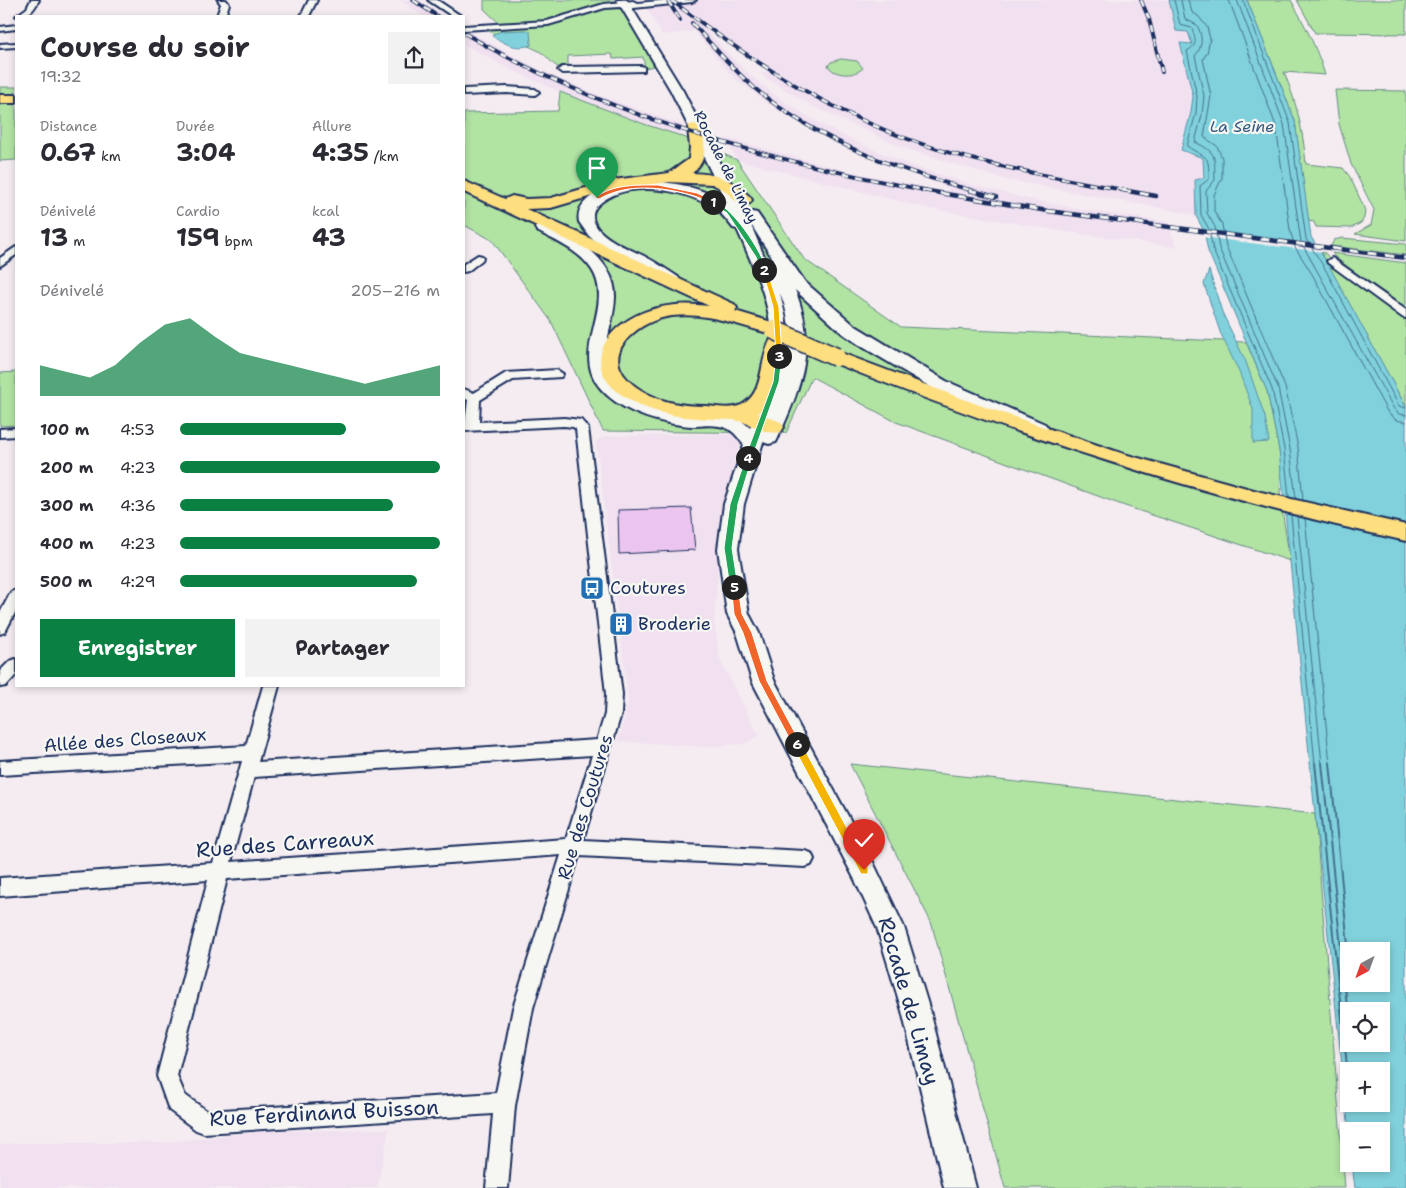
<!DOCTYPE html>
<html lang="fr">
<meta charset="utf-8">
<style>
:root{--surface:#fff;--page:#f2f2f3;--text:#2b2b33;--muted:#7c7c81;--accent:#0b8043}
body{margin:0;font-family:"Shantell Sans",sans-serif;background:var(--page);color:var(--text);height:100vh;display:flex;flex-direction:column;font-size:19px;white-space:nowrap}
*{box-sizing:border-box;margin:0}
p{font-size:16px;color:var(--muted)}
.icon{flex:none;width:28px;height:28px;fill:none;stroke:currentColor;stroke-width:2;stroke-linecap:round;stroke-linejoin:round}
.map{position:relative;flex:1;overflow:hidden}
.sheet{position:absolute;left:15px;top:15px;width:450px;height:672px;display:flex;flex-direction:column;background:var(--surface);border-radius:0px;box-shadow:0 2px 8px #0003}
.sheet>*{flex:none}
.needle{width:32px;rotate:221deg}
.fabs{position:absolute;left:1340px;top:942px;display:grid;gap:10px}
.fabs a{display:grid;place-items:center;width:50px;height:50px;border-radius:0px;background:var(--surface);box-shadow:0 2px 8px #0003;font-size:25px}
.pin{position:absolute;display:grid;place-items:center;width:42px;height:42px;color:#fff;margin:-51px -21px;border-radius:50% 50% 50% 0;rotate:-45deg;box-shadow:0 0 5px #0007}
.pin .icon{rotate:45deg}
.km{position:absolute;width:25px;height:25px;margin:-12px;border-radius:50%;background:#222;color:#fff;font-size:14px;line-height:25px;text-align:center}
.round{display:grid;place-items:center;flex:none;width:52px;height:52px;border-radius:0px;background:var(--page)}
.summary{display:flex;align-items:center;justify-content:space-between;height:85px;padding:0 25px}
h1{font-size:28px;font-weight:700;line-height:38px}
.stats{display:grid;grid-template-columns:repeat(3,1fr);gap:8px;height:85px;padding:5px 25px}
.stats div{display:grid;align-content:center}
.stats b{font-size:25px;font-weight:700}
.stats small{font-size:14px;font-weight:400}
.stats p{font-size:14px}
.chart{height:140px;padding:10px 25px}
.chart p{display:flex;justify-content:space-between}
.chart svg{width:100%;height:90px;margin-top:5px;fill:var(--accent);opacity:.7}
.button{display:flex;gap:10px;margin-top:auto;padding:10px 25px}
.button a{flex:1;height:58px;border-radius:0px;background:var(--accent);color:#fff;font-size:20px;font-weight:700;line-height:58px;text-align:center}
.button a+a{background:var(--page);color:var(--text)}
ul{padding:0 25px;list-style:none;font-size:16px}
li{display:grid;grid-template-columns:80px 60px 1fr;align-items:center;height:38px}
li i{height:12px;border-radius:6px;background:var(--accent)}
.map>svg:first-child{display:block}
</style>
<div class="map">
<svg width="1406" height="1188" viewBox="0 0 1406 1188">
<rect width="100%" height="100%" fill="#f4ecf1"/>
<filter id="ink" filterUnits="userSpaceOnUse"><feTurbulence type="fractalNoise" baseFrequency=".02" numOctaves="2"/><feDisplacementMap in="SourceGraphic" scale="10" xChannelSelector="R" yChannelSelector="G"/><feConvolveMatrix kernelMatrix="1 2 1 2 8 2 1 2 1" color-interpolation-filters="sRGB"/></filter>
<g filter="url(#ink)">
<!-- built -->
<g fill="#f1e0f0">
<polygon points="400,0 419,0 444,16 423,16"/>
<polygon points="642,0 1169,0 1176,30 1188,31 1192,44 1180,44 1193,96 1191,112 1181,150 1203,158 1204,179 1195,180 1196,216 1182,212 1003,179 904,148 812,106 760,74 774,69 730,43 715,29 706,30 731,57 759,83 782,100 817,122 861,144 907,164 966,183 1024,198 1084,210 1168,222 1176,247 1068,232 926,208 737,160 725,138 848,171 948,192 949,188 843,147 777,110 732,76 694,31 662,35"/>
<polygon points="464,31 468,31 540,70 593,93 682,125 681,136 590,105 511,70 464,44"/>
<polygon points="732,434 741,442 728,485 722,522 714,621 720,660 759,736 743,744 708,747 618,741 629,702 596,441 606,436"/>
<polygon points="389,1129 377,1188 0,1188 0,1145 19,1143 162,1143 262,1131"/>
</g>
<!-- green -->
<g fill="#b1e3a3" stroke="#668980">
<path d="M 484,0 L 620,0 L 654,66 L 645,68 L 643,57 L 613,59 L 612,54 L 568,56 L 568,69 C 553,69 552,60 542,53 C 532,46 501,36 488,31 L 500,24 L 484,9 Z"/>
<path d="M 1247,0 L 1291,0 C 1305,25 1317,48 1325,75 L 1284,72 C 1297,104 1303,130 1306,164 L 1343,168 L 1350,177 L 1362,203 L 1365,211 L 1364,218 L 1361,223 L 1351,228 L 1316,227 L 1314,222 L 1308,221 L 1295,121 Z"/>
<polygon points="1297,0 1406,0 1406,34 1315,33"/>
<path d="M 841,59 L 857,61 L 863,68 C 854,77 835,76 828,66 L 831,62 Z"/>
<polygon points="0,87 16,87 16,160 0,161"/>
<polygon points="1335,90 1406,91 1406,241 1355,234 1371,225 1374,210 1351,164 1339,124"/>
<polygon points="560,92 644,124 681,136 737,160 804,259 901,327 1246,342 1267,391 1279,450 1281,462 1280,496 1290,561 1125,506 896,422 812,377 786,433 603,431 551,321 492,240 464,225 464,113 558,111"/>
<polygon points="1342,238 1406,244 1406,255 1331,246 1334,240"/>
<polygon points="1321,252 1325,253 1334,264 1406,320 1406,407"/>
<polygon points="1332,253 1406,263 1406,311 1336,258"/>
<polygon points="16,372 16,425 0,426 0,373"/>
<polygon points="850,764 1315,814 1345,1188 1005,1188 931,922"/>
</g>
<!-- water -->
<g fill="#80d1db" stroke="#5890a9" fill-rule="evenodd">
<path d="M 1169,0 L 1247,0 L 1295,121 L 1311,237 L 1328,264 L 1406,407 L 1406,1188 L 1355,1188 L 1352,1164 L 1381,1164 L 1381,1131 L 1349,1131 L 1315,814 L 1279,450 L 1267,391 L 1208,251 L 1204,231 L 1196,216 L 1195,180 L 1204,178 L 1203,158 L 1181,150 L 1191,112 L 1193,96 L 1180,43 L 1192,44 L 1188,32 L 1176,31 ZM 1349,951 L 1381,951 L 1381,984 L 1349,984 ZM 1349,1011 L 1381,1011 L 1381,1044 L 1349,1044 ZM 1349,1071 L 1381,1071 L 1381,1104 L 1349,1104 Z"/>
<path d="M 527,30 L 530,31 L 531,45 C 515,50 506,44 492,36 L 493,34 L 502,31 Z"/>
<polygon points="1209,270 1222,312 1246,362 1265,417 1269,442 1253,443 1253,409 1239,372 1220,332 1204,284"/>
</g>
<!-- pier -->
<polygon fill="#f4ecf1" points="1201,230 1318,244 1323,252 1202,237"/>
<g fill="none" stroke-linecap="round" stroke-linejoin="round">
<!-- shore-far1 -->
<g stroke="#437090" stroke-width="1">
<path d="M 1174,0 L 1180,25 L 1192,28 C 1195,40 1199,44 1187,51 L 1197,96 L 1196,113 L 1187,146 C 1206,160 1209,151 1209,179 L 1200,186 L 1201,215 L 1209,229 L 1213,250 L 1272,389 L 1284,449 L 1289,497"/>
<path d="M 1181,0 L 1185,19 L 1197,25 C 1203,37 1203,46 1195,56 L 1204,96 L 1202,115 L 1195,142 C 1218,153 1214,156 1215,180 L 1206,191 L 1207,213 L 1215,227 L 1219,248 L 1278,388 L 1290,449 L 1296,499"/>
<polyline points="1188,0 1192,12 1198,16 1207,27 1210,39 1207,53 1203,59 1211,96 1204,137 1217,146 1222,158 1222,178 1214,195 1214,211 1222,225 1226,246 1285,387 1298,447 1303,500"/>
<polyline points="1229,0 1276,126 1290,230 1295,247 1312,274 1388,413 1396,420 1406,422"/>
<polyline points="1237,0 1284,124 1301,242 1394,409 1399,414 1406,415"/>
<polyline points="1243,0 1290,123 1306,239 1324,267 1399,406 1406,408"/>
<polyline points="1291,515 1315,764"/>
<polyline points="1297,516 1322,764"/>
<polyline points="1305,518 1330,764"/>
</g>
<!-- shore -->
<g stroke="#437090" stroke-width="2">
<polyline points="1315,763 1349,1085"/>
<polyline points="1322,763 1349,1026"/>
<polyline points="1330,763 1349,956"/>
</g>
</g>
<!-- building -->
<polygon fill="#ebc5ef" stroke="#1b2f5e" points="691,508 695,550 619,554 618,510"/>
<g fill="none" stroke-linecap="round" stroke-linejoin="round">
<!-- street casing -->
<g stroke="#1b2f5e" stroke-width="4">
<g id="street">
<path d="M 31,0 L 39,0 C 33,11 29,16 16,16 L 27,8 Z"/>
<polygon points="218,0 226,0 229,4 225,16 217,16 221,4"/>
<polygon points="309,0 317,0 309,16 301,16"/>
<polygon points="428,0 437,0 461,16 452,16"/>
<polygon points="670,0 696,0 692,2 624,9 620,7 605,8 548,25 464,30 464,26 547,21 604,4 633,1 637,3"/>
<polygon points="16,25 16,29 0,31 0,27"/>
<polygon points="16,43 16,47 0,48 0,44"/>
<polygon points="641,66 644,67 644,71 562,73 558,70 562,67"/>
<polygon points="507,87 535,89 539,92 535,95 507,93 464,95 464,89"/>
<polygon points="16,247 16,255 0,266 0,258"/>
<polygon points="478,255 482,256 483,258 482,260 468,271 464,272 464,264"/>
<polygon points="1332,258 1406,310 1406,318 1402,317 1328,263 1327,261"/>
<path d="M 557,370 L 563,374 L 561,377 L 513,380 L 480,400 L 479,422 L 564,418 L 581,420 L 588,428 L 622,694 L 621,714 L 583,840 L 805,851 L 811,853 L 814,859 L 811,865 L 805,867 L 579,856 L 533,1008 L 515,1106 L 508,1188 L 486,1188 L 493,1114 L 204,1133 L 196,1130 L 169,1110 L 157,1076 L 208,880 L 0,896 L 0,878 L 213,863 L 242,761 L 0,775 L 0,761 L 246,746 L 263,686 L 279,686 L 258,762 L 597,740 L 605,714 L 606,694 L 576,429 L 573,427 L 564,426 L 464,431 L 468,400 L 464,398 L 464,389 L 474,393 L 506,373 ZM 592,755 L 566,839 L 231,862 L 254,777 ZM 561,855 L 513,1008 L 496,1093 L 207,1111 L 185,1095 L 177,1076 L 227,879 Z"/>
<polygon points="16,428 16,436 0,437 0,429"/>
<polygon points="16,590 16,611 5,632 0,634 0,613 11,592"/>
<polygon points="16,659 16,675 6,686 0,687 0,671 10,661"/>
</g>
</g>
<!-- secondary casing -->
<g stroke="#1b2f5e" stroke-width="4">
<path id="secondary" d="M 617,0 L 627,0 L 683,91 L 746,215 L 752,212 L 757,213 L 805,282 L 854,325 L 946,381 L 1045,424 L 1048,428 L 1045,432 L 1039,434 L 1033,432 L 934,389 L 861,346 L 842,333 L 795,290 C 818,344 801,388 778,438 L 776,442 L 769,444 L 763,442 L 744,504 L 738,549 L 749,614 L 759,633 L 774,680 L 873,862 L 904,927 L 930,1011 L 976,1188 L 944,1188 L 902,1011 L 877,928 L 854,878 L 752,681 L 737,633 L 727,614 L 718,549 L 724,504 L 744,445 C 739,439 735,432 728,429 C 718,423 702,426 691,426 C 662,424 628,414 607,395 C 563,356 617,309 592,270 C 580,251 556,241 537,231 L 535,228 L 537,225 C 548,222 562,231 572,237 C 593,250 615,269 615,296 C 615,314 608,331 606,349 C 606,357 605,367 609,375 C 613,384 623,391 631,396 C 648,407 668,412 689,414 C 710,416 734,411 750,428 C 756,413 764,397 767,381 C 781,322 760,282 737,229 L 733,228 C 727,220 721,212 712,207 C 681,188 624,179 597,206 C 590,214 593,223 599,230 C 611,242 627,248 642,255 C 654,261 666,269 678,277 L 680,280 L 678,283 L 672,285 L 602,247 L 589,236 L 579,222 C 577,212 581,205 588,199 C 619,170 695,180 727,204 L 671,91 ZM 750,223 L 773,259 L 767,263 ZM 780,293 C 789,315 792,336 787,360 L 786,319 Z"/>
</g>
<!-- primary casing -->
<g stroke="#1b2f5e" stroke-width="4">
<g id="primary">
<rect x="0" y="95" width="16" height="8"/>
<path d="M 695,124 L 700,125 L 702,128 C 705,146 708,161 692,173 C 717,174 731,178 750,197 L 752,200 L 750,203 L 738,203 L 724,190 L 712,184 L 669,182 L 616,189 L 551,208 L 526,209 L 734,304 L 737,308 L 735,311 L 775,323 L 777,327 L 775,331 L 768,333 C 735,324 706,312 672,316 C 656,318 639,326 628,338 C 599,369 641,395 669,402 C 681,405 694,406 706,406 C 720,407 735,411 746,402 C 765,388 759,357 772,337 L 779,335 L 786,337 L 788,341 C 777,365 783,397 758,413 L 781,422 L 784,427 L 781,432 C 765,436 751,422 734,420 C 698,418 662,419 630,400 C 580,372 599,330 644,312 C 665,304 687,303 709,306 L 464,192 L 464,181 L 505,199 L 512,196 L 526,199 L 551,198 L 613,180 L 669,173 L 689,159 L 690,147 L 688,128 L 690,125 Z"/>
<path d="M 836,351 L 982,406 L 1124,454 L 1261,492 L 1406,525 L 1406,541 C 1205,497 1020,437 829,361 L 826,357 L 829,353 Z"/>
</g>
</g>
<!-- street -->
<use href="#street" fill="#f6f6f2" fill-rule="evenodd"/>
<!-- secondary -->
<use href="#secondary" fill="#f6f6f2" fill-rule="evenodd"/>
<!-- primary -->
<use href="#primary" fill="#fddf80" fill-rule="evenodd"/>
<!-- rail-far1 casing -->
<g stroke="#1b2f5e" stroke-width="4">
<g id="rail-far1">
<polyline points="413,0 437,16"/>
<path d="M 671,0 C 743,55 819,106 905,138 C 977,165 1053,177 1129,191"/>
<polyline points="1141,0 1149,19 1162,72"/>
<polyline points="668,1 680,20"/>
<path d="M 692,23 C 713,46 734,71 758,91 C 820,142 898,170 974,191"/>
<path d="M 464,33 C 606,117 768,160 929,191"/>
</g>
</g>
<!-- rail casing -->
<g stroke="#1b2f5e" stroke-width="4.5">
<g id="rail">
<polyline points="922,190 1048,211 1406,258"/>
<polyline points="969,190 996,197"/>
<polyline points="1122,190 1156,196"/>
</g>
</g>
<!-- rail-far1 -->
<use href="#rail-far1" stroke="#f6f6f2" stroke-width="2.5" stroke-dasharray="7" stroke-linecap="butt"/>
<!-- rail -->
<use href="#rail" stroke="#f6f6f2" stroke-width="3" stroke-dasharray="9" stroke-linecap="butt"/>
<!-- primary-bridge casing -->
<g stroke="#1b2f5e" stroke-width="21" stroke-linecap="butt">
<polyline id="primary-bridge" points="774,330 836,357"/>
</g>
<!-- primary-bridge -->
<use href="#primary-bridge" stroke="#fddf80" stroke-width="18"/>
</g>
</g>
<!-- split-1 -->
<path fill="#f0652b" stroke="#fff" d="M 658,185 L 697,193 L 716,202 L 713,204 C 706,201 699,197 691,195 C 662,187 627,183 599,199 L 595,198 C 612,184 637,185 658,185 Z"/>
<!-- split-2 -->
<path fill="#22a559" stroke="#fff" d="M 711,201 C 729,201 765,255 766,271 L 761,270 L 756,257 L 727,213 L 711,203 Z"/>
<!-- split-3 -->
<polygon fill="#f5b400" stroke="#fff" points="762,269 767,270 779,307 782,356 779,358 776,356 773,307"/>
<!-- split-4 -->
<polygon fill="#22a559" stroke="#fff" points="779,354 782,356 779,382 752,458 746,460 745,458 773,382 776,356"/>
<!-- split-5 -->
<polygon fill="#22a559" stroke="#fff" points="746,457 752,458 738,504 732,548 738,587 734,590 730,587 724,548 730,504"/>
<!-- split-6 -->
<polygon fill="#f0652b" stroke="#fff" points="731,584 737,584 738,587 742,614 752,633 767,681 801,744 800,747 794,747 759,681 743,633 734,614"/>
<!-- split-7 -->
<polygon fill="#f5b400" stroke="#fff" points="797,740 800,741 868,867 868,874 861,874 792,744"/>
<!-- icons -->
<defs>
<g id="bus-square" transform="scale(1.25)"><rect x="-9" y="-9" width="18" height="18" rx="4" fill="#1f6fb2" stroke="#f6f6f2"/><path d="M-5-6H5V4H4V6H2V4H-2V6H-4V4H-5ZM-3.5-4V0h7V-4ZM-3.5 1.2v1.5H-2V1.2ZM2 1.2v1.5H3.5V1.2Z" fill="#fff"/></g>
<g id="building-square" transform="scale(1.25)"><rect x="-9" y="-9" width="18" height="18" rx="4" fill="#1f6fb2" stroke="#f6f6f2"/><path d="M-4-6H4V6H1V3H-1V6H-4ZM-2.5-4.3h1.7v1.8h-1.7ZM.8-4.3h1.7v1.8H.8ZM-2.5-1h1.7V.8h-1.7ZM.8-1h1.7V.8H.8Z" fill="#fff"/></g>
</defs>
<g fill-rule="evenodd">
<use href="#bus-square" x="592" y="588"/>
<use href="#building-square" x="621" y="624"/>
</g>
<g text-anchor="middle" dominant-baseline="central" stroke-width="4.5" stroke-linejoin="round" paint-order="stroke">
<!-- far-street labels -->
<g font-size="15" fill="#1b2f5e" stroke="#f6f6f2">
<text transform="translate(726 167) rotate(63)">Rocade de Limay</text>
</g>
<!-- far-water labels -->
<g font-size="16" font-style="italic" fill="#34587d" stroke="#f6f6f2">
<text x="1242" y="126">La Seine</text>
</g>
<!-- poi labels -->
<g font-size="18" fill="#1b2f5e" stroke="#f6f6f2" text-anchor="start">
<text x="610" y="588">Coutures</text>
<text x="638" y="624">Broderie</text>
</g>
<!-- street labels -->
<g font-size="18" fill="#1b2f5e" stroke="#f6f6f2">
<text transform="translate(125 740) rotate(-4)">Allée des Closeaux</text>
<text transform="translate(585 807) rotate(-73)">Rue des Coutures</text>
</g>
<!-- near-street labels -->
<g font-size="21" fill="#1b2f5e" stroke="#f6f6f2">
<text transform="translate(285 844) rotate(-4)">Rue des Carreaux</text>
<text transform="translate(909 1001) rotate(74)">Rocade de Limay</text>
<text transform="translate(324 1113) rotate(-3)">Rue Ferdinand Buisson</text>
</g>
</g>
</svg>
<div class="fabs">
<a><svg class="needle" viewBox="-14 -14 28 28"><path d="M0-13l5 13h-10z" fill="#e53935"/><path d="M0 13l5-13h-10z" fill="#7c7c81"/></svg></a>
<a><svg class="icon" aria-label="locate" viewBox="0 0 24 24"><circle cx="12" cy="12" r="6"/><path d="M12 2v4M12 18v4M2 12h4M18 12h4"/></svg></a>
<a>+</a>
<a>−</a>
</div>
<div class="pin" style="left:597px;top:198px;background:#1e9e55"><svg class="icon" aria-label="arrive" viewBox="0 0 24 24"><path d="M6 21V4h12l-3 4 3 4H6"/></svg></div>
<div class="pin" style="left:864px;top:870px;background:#d93025"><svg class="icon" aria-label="check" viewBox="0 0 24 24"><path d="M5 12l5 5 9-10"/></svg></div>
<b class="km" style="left:713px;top:202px">1</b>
<b class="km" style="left:764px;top:270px">2</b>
<b class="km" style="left:779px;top:356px">3</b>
<b class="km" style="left:748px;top:458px">4</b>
<b class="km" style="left:734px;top:587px">5</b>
<b class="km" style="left:797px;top:744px">6</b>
<section class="sheet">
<div class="summary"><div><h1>Course du soir</h1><p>19:32</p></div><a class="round"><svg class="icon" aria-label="share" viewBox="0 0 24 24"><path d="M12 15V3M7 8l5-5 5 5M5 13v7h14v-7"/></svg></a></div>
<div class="stats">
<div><p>Distance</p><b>0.67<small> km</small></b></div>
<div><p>Durée</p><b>3:04</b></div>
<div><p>Allure</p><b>4:35<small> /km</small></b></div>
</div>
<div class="stats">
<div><p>Dénivelé</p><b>13<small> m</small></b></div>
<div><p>Cardio</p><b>159<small> bpm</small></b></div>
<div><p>kcal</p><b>43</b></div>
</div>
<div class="chart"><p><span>Dénivelé</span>205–216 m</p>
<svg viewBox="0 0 160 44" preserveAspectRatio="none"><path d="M0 44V29L10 32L20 35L30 29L40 18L50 9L60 6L70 15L80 23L90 26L100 29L110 32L120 35L130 38L140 35L150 32L160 29V44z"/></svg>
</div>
<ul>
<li><b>100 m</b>4:53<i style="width:64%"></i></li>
<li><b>200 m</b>4:23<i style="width:100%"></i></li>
<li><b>300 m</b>4:36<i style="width:82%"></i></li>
<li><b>400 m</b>4:23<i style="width:100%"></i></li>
<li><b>500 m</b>4:29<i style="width:91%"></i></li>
</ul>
<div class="button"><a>Enregistrer</a><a>Partager</a></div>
</section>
</div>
